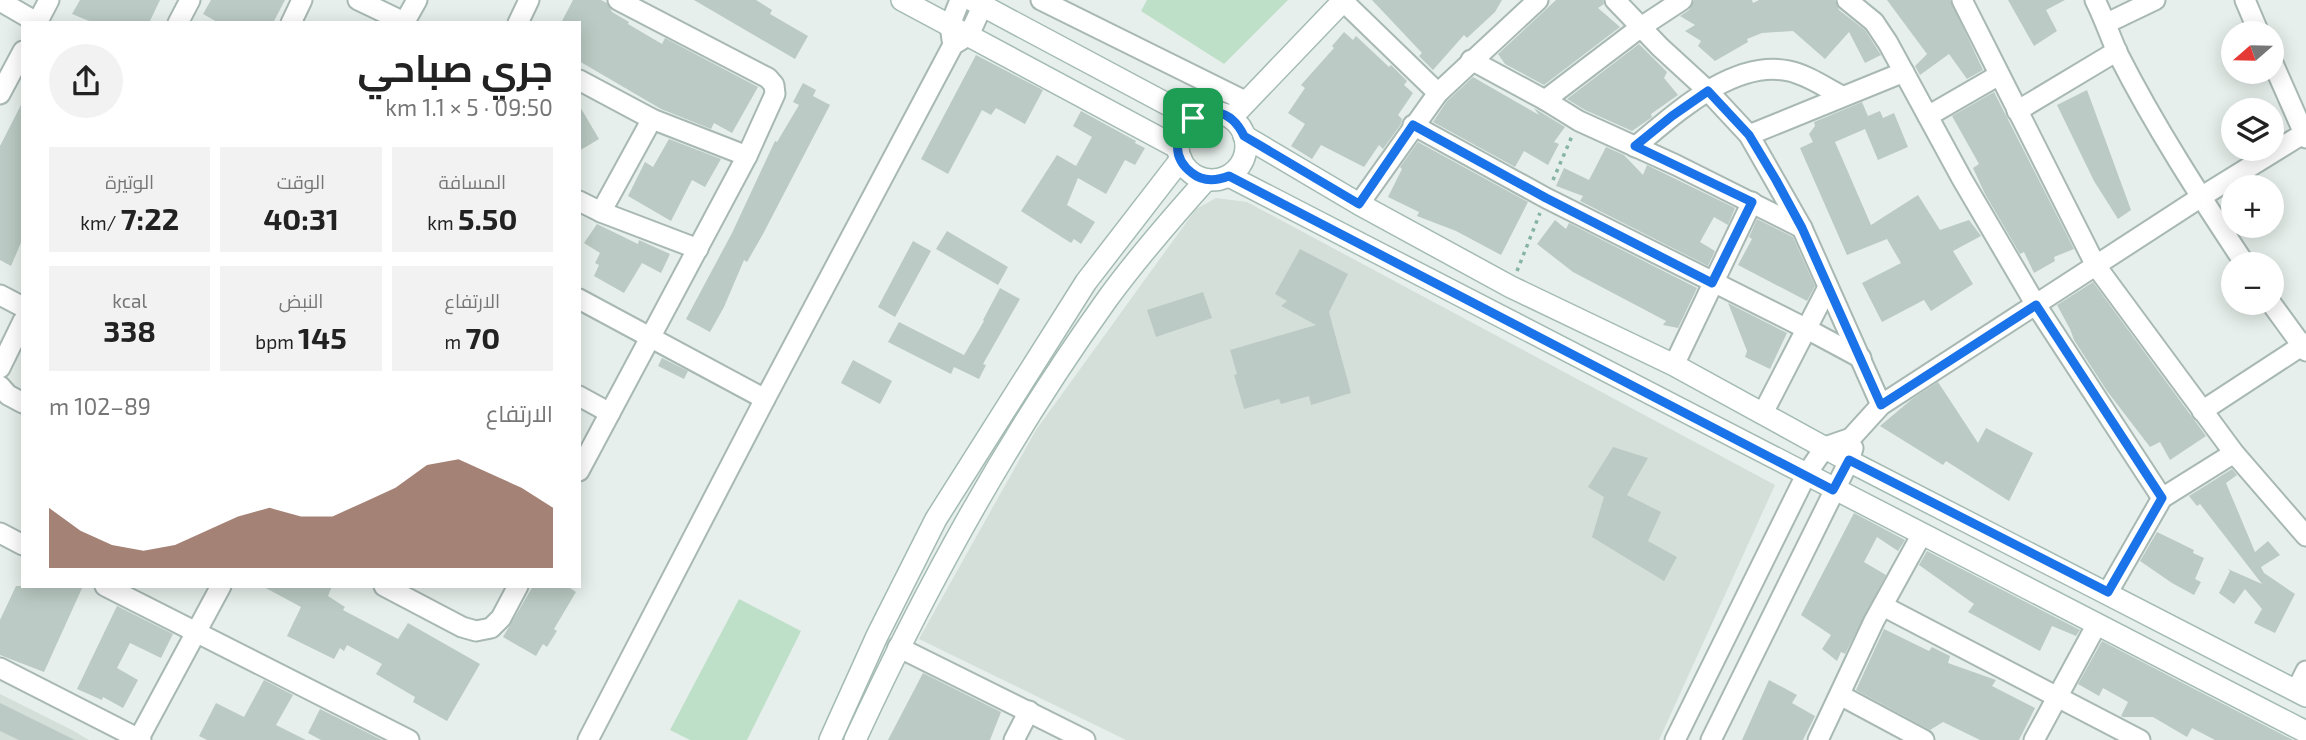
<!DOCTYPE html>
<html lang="ar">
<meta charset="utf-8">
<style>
:root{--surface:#fff;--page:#f2f2f2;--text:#222;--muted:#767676;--accent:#804e3d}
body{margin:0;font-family:"Exo 2",Cairo,sans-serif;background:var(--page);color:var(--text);direction:rtl;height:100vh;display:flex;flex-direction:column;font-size:26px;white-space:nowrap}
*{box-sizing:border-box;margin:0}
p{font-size:23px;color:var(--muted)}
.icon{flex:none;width:38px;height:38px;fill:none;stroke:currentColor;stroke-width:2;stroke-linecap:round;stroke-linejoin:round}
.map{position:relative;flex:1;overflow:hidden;direction:ltr}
.drawer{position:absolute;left:21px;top:21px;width:560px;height:567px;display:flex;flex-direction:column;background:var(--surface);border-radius:0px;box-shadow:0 4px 18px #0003;direction:rtl}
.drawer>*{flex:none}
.needle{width:46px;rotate:250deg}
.tools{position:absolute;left:2221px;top:21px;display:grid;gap:14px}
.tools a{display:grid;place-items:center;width:63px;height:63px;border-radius:50%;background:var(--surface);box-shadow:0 4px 18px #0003;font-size:35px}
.pin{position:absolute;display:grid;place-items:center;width:60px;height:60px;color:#fff;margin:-30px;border-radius:14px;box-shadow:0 4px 10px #0006}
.round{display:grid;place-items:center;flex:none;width:74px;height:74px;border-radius:37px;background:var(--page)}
.headline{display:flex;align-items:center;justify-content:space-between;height:119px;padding:0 28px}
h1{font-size:38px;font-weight:700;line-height:52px}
.metrics{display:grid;grid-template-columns:repeat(3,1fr);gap:10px;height:119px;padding:7px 28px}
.metrics div{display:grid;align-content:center;border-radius:0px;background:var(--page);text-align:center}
.metrics b{font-size:30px;font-weight:700}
.metrics small{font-size:19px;font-weight:400}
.metrics p{font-size:19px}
.chart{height:196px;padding:14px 28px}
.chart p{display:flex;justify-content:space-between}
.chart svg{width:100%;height:126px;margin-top:7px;fill:var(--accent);opacity:.7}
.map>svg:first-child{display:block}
</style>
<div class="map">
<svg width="2306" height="740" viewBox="0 0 2306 740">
<rect width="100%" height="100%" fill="#e6efeb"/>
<!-- built -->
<g fill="#d4dfda">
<polygon points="1216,198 1247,202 1775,485 1659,740 1126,740 919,639 1036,430 1196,209"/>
<polygon points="0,694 72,730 89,740 0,740"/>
</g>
<!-- green -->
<g fill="#bfe0c8">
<polygon points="1147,0 1288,0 1224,64 1141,11"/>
<polygon points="739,599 801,631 747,740 690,740 670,730"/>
</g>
<!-- building -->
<g fill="#bbcac4">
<polygon points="80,0 160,0 149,23 94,23 72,14"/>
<polygon points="211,0 285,0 273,23 219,23 203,14"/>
<polygon points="573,0 601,0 607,3 612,12 629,22 628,24 662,44 665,38 758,87 732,133 714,123 711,129 661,109 579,61 579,23 561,23"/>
<polygon points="694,0 756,0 772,10 770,14 808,36 795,59"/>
<polygon points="1372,0 1502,0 1495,12 1467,38 1464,35 1433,70 1419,56 1422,53"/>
<polygon points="1556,0 1603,0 1604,4 1598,8 1620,27 1544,85 1505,64 1498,54"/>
<polygon points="1694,0 1752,0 1753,3 1759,0 1835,0 1839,10 1865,30 1881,55 1865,63 1849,32 1825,59 1793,31 1762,33 1747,39 1748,42 1715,61 1698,46 1701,41 1685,31 1695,25 1680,16 1689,10"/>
<polygon points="1887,0 1950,0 1983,70 1967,79 1949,54 1920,75 1915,66 1927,54"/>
<polygon points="2008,0 2065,0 2046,10 2057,31 2034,46"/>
<polygon points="1344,32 1353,40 1356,36 1389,67 1391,65 1407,81 1404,85 1413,93 1398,115 1402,119 1401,124 1383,149 1379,145 1364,167 1321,145 1312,159 1291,146 1305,124 1288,113 1305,88 1301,85 1334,48 1332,46"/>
<polygon points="1639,44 1667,72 1664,78 1678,95 1651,114 1652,117 1648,120 1632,131 1585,110 1567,99"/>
<polygon points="976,55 1043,90 1025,124 996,108 991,115 982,110 948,174 921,159"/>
<polygon points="1473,77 1539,115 1534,108 1565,127 1554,142 1559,144 1548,165 1524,151 1515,167 1433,122 1447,101"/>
<polygon points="803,83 816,90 813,96 830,105 763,234 747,262 744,260 724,307 710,332 686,319 732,233 775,141 777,142 799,105 793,102"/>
<polygon points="2087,90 2131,210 2118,219 2094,181 2057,105"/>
<polygon points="1994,92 2074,249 2054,257 2055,261 2034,273 2024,252 2020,254 1985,194 1973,168 1979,164 1952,116"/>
<polygon points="23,101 23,238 11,266 0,260 0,146"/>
<polygon points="1862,102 1868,116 1880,111 1883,118 1894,113 1908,147 1878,160 1865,129 1835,142 1871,225 1918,195 1940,230 1969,220 1981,236 1953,251 1973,284 1931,311 1924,300 1882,322 1862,283 1901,263 1887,239 1847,255 1800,148 1813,142 1809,134 1815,126 1814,122"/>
<polygon points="579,105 599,139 579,151"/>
<polygon points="1081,111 1136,141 1135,143 1145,148 1135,165 1125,160 1106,194 1078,178 1067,205 1095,222 1081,244 1074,239 1071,243 1021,211 1057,155 1076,166 1092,137 1073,126"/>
<polygon points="669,139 721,159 705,187 692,180 671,221 628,196 645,162 653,167"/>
<polygon points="1418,142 1528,202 1501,255 1456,231 1417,216 1419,212 1388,197 1402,169 1400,167"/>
<polygon points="1606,147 1624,155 1643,175 1647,165 1735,208 1728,225 1714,217 1700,242 1715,251 1708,266 1580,201 1583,196 1556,186 1564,168 1589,180"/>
<polygon points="1757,219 1793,237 1815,286 1807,301 1738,265 1752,239 1749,237"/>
<polygon points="1555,220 1566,229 1569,223 1697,288 1678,328 1663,325 1666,321 1573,272 1537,244"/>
<polygon points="597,224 638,244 639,240 670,254 661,273 642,263 624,293 594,276 599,265 595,263 600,253 584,243"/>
<polygon points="947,231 1008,267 998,285 936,249"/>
<polygon points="913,241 931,251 895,317 878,307"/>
<polygon points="1300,249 1348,274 1329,312 1351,393 1311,405 1309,396 1281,404 1279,399 1244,409 1234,375 1237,374 1230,350 1316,325 1281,306 1287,301 1275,294"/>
<polygon points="2093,282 2206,436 2170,460 2160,442 2150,447 2107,391 2074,340 2070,329 2057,305"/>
<polygon points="1000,288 1020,299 983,364 986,365 979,379 954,367 951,374 888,342 899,322 964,355 984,321 983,320"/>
<polygon points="1203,292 1212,318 1156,337 1147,310"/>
<polygon points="1728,303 1787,333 1770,369 1745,357 1747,351"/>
<polygon points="662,358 688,371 684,379 658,366"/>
<polygon points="853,360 892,381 880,404 841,383"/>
<polygon points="1938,382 1978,443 1986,428 2033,453 2009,501 1946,461 1943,465 1880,426 1912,399"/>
<polygon points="1613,447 1648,458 1627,495 1661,512 1648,541 1677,557 1664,581 1592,537 1604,497 1588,487"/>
<polygon points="2232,469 2237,475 2226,483 2255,552 2268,541 2280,555 2261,567 2264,573 2295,594 2275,633 2254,623 2262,609 2245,589 2234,604 2219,593 2230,571 2228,569 2262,584 2200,504 2197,506 2189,496"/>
<polygon points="1854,513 1905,540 1898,551 1877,537 1864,562 1886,575 1845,654 1841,652 1837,661 1822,649 1831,635 1801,615"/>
<polygon points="2157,532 2194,550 2193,553 2204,558 2195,579 2201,582 2194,595 2172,583 2140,561"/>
<polygon points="1927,551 2080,630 2076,636 2052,626 2040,651 1968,612 1974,604 1919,565"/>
<polygon points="16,586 83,586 44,672 0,655 0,620"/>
<polygon points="262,586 332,586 328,596 345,607 343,610 398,639 408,623 480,664 447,721 413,702 415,697 376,674 382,664 347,645 344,651 340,648 334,659 287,636 301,607"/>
<polygon points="533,586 567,586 576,592 554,629 557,631 547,647 543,644 536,656 503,637"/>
<polygon points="117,606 173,634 161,658 130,643 117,668 138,680 123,708 103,697 102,700 77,689"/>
<polygon points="1884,629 1929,651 1932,647 1950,656 1948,663 1996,680 1992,686 2035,708 2019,740 1980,740 1943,722 1930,730 1856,690"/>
<polygon points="2102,641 2293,740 2215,740 2192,728 2187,737 2153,717 2123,717 2121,716 2128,702 2103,688 2099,696 2078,684"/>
<polygon points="923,673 1001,712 990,740 888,740"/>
<polygon points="264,680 293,695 276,725 306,740 207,740 199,736 216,703 244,717"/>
<polygon points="1769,680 1797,695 1792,703 1815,716 1803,740 1742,740"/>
<polygon points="0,703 75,740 19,740 0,731"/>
<polygon points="320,709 382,740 321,740 308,733"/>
</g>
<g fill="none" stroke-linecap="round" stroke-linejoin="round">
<!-- street casing -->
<g stroke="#a8b8b2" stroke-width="23">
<g id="street">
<polyline points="358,0 404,22"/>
<polyline points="1041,0 1245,101"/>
<polyline points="1615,0 1660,47 1708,91 1749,135 1802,228 1881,405"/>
<polyline points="1847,0 1874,22 1888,43 1962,179 2036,305 2162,498"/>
<polyline points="1962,0 2096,266 2234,453 2306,536"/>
<path d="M 2095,0 C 2104,18 2110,36 2118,54 C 2155,127 2200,196 2245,264"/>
<polyline points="2245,0 2259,33"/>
<polyline points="0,1 38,23"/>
<polyline points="1343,1 1438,93"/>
<polyline points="37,23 49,0"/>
<polyline points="178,23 190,0"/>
<polyline points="291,23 302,0"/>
<polyline points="404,23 417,0"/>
<polyline points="518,23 529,0"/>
<polyline points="2107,23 2155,0"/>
<polyline points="952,40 950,25 960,0"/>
<polyline points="1471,60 1545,100 1579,121 1676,165 1802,228"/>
<polyline points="2272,61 2306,138"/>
<polyline points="579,80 652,119 747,156"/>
<polyline points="0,94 23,51"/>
<polyline points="1545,100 1641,27 1682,0"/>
<polyline points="2017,111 2117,51"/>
<polyline points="1928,116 1999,75"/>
<polyline points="1413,125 1546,198 1807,329 1861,358"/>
<polyline points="1749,135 1904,72"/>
<path d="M 1635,147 C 1675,114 1733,59 1789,71 C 1808,75 1826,88 1842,96"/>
<polyline points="579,201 601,212 698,249"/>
<polyline points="1359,204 1438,93 1538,0"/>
<polyline points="601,212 652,119"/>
<polyline points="0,295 23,307"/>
<polyline points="579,299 765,399"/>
<polyline points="2271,303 2306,351"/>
<polyline points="1674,365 1752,202"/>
<polyline points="0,368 23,321"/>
<polyline points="0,386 8,395 23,403"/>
<polyline points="579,396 610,413"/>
<polyline points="2202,411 2306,343"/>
<polyline points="1763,413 1828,287"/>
<polyline points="579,471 747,156 775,94 774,85 768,78 618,0"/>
<polyline points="0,533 23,545"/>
<polyline points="105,586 409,740"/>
<polyline points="384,586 462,627 476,631 491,628 501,618 518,586"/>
<polyline points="2108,592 2162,498 2234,453"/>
<polyline points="1883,606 2140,740"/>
<polyline points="898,647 1085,740"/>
<polyline points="0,668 141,740"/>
<polyline points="2296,691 2306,671"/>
<polyline points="1840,695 1924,740"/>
<polyline points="138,740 221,586"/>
<polyline points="588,740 765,399 953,45 969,35 985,0"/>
<polyline points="1014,740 1029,711"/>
<polyline points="1675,740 1806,475 1825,447 1851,438 1881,405 2201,197 2306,132"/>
<polyline points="1711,740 1849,461 1853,448"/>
<polyline points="1818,740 1874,621 1922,534"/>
<polyline points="2034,740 2097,624"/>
</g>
</g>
<!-- secondary casing -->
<g stroke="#a4bbb3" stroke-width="24">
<g id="secondary">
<polyline points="902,0 1178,148"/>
<polyline points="972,0 1193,118"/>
<circle cx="1212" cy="146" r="34"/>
<polyline points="1231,118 1344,0"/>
<polyline points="1244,136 1359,204 1511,287 1674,365 1849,461 2306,696"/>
<polyline points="1229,176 2306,732"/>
<polyline points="830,740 877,636 936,519 1086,282 1181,159"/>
<path d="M 855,740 C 926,586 1009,436 1108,298 C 1138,257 1172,218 1206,180"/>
</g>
</g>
<!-- path -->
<g stroke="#86b3a5" stroke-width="3.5" stroke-dasharray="3.5 5" stroke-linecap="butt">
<polyline points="1553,180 1572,136"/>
<polyline points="1517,271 1540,213"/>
</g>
<!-- street -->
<use href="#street" stroke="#fff" stroke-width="19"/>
<!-- secondary -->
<use href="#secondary" stroke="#fff" stroke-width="21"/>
</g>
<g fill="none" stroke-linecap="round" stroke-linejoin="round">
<!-- route casing -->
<g stroke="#fff" stroke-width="14">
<path id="route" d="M 1708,91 L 1749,135 L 1776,180 L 1802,228 L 1881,405 L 2036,305 L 2162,498 L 2108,592 L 1849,460 L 1833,490 L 1229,176 C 1216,181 1203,182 1192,173 C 1148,140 1216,78 1244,136 L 1359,204 L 1413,125 L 1546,198 L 1712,283 L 1752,202 L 1635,146 L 1672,116 Z"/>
</g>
<!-- route -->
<use href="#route" stroke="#1a73e8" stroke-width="9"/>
</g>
</svg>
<div class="tools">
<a><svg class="needle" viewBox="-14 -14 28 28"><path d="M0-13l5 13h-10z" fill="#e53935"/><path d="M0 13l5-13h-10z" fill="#767676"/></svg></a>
<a><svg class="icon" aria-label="layers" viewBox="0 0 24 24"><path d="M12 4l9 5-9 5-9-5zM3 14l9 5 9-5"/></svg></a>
<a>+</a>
<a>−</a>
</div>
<div class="pin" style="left:1193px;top:118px;background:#1e9e55"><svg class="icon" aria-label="arrive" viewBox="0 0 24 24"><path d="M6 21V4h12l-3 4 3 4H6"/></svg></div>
<section class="drawer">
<div class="headline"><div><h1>جري صباحي</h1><p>09:50 · 5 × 1.1 km</p></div><a class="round"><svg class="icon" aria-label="share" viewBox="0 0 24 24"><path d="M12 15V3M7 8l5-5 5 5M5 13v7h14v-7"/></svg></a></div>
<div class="metrics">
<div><p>المسافة</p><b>5.50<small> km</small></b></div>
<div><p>الوقت</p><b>40:31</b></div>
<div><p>الوتيرة</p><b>7:22<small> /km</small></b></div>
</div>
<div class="metrics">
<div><p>الارتفاع</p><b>70<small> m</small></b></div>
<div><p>النبض</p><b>145<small> bpm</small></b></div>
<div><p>kcal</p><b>338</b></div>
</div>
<div class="chart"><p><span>الارتفاع</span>89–102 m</p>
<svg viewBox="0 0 160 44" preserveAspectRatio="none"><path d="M0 44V23L10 31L20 36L30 38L40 36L50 31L60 26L70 23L80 26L90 26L100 21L110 16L120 8L130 6L140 11L150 16L160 23V44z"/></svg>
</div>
</section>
</div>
